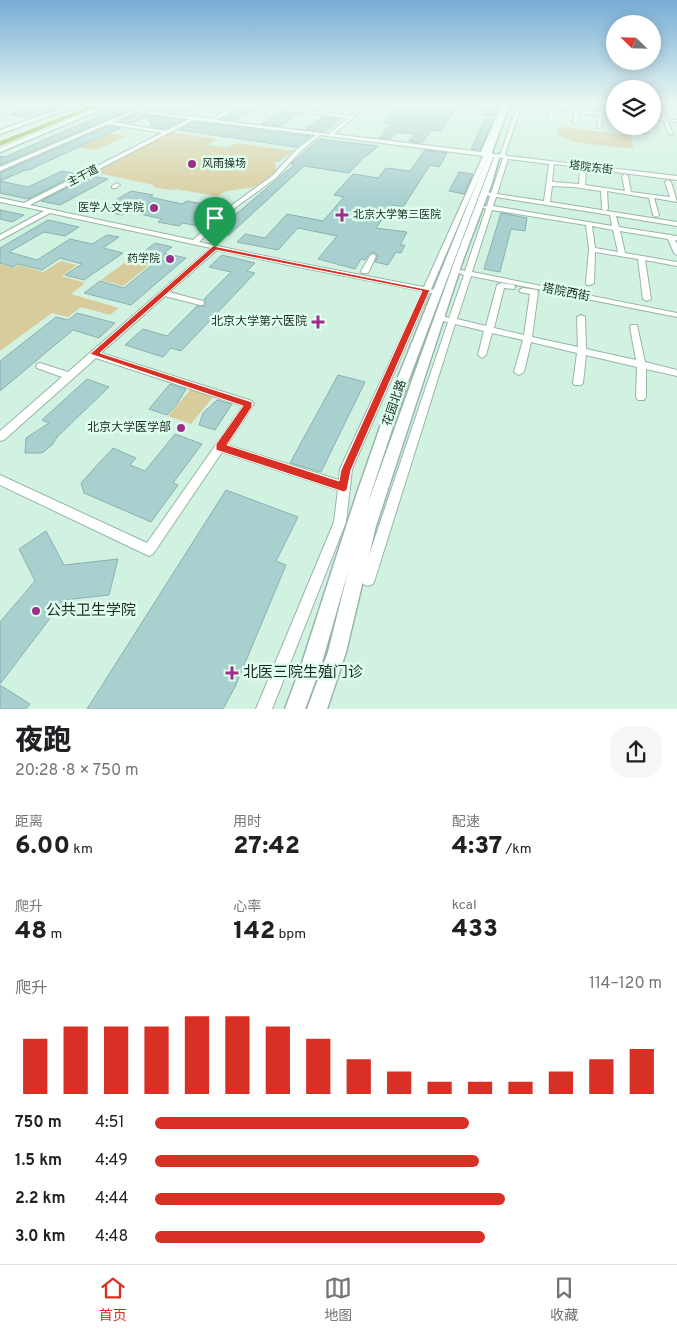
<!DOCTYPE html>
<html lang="zh">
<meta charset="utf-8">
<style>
:root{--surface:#fff;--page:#f6f6f6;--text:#202124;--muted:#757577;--line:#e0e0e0;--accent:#d93025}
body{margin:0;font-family:Overpass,"Noto Sans SC",sans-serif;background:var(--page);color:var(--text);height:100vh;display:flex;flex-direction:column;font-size:19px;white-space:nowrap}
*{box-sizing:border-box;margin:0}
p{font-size:16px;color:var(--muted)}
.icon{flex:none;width:28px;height:28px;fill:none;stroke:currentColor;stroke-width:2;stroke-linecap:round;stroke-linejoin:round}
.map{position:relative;height:709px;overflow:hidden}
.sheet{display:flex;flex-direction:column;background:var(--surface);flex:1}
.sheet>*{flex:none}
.needle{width:32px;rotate:293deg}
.buttons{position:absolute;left:606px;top:15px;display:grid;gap:10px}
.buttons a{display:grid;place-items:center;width:55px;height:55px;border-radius:50%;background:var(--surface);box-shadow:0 2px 12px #0003;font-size:25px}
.pin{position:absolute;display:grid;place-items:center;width:42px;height:42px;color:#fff;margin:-51px -21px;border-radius:50% 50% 50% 0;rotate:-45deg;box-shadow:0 0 5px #0007}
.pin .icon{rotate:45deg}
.round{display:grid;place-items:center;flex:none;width:52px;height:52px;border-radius:20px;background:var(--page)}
.overview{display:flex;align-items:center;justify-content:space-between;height:85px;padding:0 15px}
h1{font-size:28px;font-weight:800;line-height:38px}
.stats{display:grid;grid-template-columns:repeat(3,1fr);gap:8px;height:85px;padding:5px 15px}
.stats div{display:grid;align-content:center}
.stats b{font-size:25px;font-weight:800}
.stats small{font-size:14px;font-weight:400}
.stats p{font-size:14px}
.chart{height:140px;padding:10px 15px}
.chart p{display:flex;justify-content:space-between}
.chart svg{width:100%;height:90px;margin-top:5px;stroke:var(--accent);stroke-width:6}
ul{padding:0 15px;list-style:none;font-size:16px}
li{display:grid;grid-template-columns:80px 60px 1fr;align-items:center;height:38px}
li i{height:12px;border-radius:6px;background:var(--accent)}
.tabs{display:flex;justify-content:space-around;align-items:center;height:70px;border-top:1px solid var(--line);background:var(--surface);font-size:14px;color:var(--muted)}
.tabs a{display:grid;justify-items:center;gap:2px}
.tabs .selected{color:var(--accent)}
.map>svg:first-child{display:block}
</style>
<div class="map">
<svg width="677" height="709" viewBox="0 0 677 709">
<rect width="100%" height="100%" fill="#d1f1e1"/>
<!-- green -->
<g fill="#d9cc9c">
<polygon points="559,127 631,135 633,149 574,142 557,135"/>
<path d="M 171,132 L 217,139 L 208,145 L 228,148 L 236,143 L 293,151 L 279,162 L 273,162 L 276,165 L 276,172 C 261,195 233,184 217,196 L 176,189 L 171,190 L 153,187 L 154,185 L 94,172 Z"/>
<polygon points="110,133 126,136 97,150 78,147"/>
<polygon points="61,261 77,265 62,276 85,283 71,294 119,308 110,315 81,307 68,317 52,313 0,351 0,264 14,268 19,265 43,272"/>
<polygon points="127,261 148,266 123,286 101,280"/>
<polygon points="191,389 213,397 191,424 168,416"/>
</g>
<!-- building -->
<g fill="#a9cfcf" stroke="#8bb0b1">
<polygon points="39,104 63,105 30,117 12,115"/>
<polygon points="401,104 447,104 445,108 455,109 441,131 431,130 422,143 409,141 415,134 396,132 390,139 379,138 392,123 384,122"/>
<polygon points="486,104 499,104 494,116 481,115"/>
<polygon points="174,106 191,108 180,113 161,111"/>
<polygon points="243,107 256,109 236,120 223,119"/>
<polygon points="117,108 130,110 0,165 0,156 5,157"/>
<polygon points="282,112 298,114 280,126 262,124"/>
<polygon points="135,114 183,120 165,129 152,127 147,116 131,123 119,121"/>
<polygon points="323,117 341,119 325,132 306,129"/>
<polygon points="485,119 493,120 480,150 471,149"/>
<polygon points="194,122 298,135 311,136 296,147 179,130"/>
<polygon points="108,126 120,128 29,170 25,170 0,181 0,173"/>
<polygon points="319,139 378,146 367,156 365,156 349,173 304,166 229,235 215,232 231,214 235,215 294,165 291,164"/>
<polygon points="425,150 447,153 439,167 430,165 403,207 392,205 376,228 407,232 400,245 405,245 401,253 396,252 388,265 375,262 378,256 374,252 369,254 365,260 361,259 355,269 318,259 337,236 298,228 278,250 237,242 245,234 265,238 287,214 323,221 344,197 334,195 353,174 378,178 386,168 410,171"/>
<polygon points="62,171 77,174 28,199 0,193 0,181 28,187"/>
<polygon points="459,172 473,174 464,194 449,191"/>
<polygon points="90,176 108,179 60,205 41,201"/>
<polygon points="131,191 153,195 150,197 182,204 187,201 209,205 204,208 222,212 204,227 183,223 179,226 158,222 162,219 132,212 127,211 122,215 99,210"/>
<polygon points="0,210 24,215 12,222 0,219"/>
<polygon points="501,213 527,218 525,231 511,229 500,272 484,269"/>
<polygon points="48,220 79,227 65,236 44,232 9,252 37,260 70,239 92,244 107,235 119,237 103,248 123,253 84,280 65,275 82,264 60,258 42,270 18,264 13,267 0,263 0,248"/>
<polygon points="155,243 172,247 164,253 186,258 131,305 84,293 100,281 124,288 152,265 133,260"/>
<polygon points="222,255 255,263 247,271 255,273 181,351 171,348 163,357 125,345 143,329 167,336 197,306 205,306 206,302 204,299 231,272 209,267"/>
<polygon points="77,313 115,323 99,338 73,330 0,391 0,361 56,317 68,320"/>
<polygon points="338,375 365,382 321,472 290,463"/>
<polygon points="87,379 109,387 58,436 52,445 42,453 25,453 26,438 49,423 42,420"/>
<polygon points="170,384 186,389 177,404 167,415 149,409"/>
<polygon points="217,400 232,404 215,430 199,425 203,413"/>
<polygon points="175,434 202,444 173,483 178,485 151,522 84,493 81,483 113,448 136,458 130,465 145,471"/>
<polygon points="226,490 298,517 276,561 286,565 235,687 223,709 87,709"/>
<polygon points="46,531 64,565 118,559 109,595 64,600 0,684 0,622 35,581 19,549"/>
<polygon points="0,685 30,704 26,709 0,709"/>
</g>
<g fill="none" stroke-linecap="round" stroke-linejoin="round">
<!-- minor casing -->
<g stroke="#97b6a6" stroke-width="2">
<g id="minor">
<polygon points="7,104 6,105 0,107 0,105"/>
<polygon points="31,104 37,104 0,117 0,115"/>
<path d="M 238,104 L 253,104 L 351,116 L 358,110 L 311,104 L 360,108 L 364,104 L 369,104 L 334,134 L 481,152 L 502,104 L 506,104 L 486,153 L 500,155 L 518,104 L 522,104 L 505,154 L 507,156 L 677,176 L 677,180 L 554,164 L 552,182 L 579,184 L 580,170 L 583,168 L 586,170 L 585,185 L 625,191 L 622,176 L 625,174 L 628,176 L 631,192 L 670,197 L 665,182 L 668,180 L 671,182 L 677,202 L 654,198 L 659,215 L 656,217 L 653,215 L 649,198 L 607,191 L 608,209 L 605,211 L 602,209 L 601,191 L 574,187 L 552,186 L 550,202 L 677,222 L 677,226 L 616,216 L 619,227 L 677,236 L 677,240 L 675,240 L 677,244 L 677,255 L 674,253 L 668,239 L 620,231 L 625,253 L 677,262 L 677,266 L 645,260 L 651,299 L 647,301 L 643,299 L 638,259 L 595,252 L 594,283 L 590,285 L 587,285 L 586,283 L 589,249 L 586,225 L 492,210 L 472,272 L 677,313 L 677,317 L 471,276 L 457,319 L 486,326 L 497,285 L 501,283 L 514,285 L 515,287 L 514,289 L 504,288 L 494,328 L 524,335 L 530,294 L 520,292 L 519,290 L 523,288 L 537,290 L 538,292 L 532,337 L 578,347 L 577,317 L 581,315 L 585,317 L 586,349 L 636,360 L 630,327 L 631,325 L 637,325 L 645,362 L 677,370 L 677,376 L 646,369 L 646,397 L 644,400 L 638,400 L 636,397 L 637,367 L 586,355 L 583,383 L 581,385 L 575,385 L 573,383 L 577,353 L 531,342 L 524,372 L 519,375 L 514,372 L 523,340 L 492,333 L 486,355 L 482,358 L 478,355 L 484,331 L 455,324 L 375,579 L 373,584 L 368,586 L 363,584 L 361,579 L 448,322 L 437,320 L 436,318 L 440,315 L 449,318 L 464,275 L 457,272 L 461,270 L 465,271 L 486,209 L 482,207 L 487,206 L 490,196 L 484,194 L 487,192 L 491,193 L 503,158 L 488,156 L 431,289 L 436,291 L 435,293 L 429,293 L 352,469 L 346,522 L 272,709 L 256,709 L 334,522 L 338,490 L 222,452 L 153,554 L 149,556 L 0,485 L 0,475 L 147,543 L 243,406 L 96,358 L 4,440 L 0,441 L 0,431 L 62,377 L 37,368 L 36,366 L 37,364 L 40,363 L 68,372 L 211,248 L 50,213 L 0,240 L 0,235 L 44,211 L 0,202 L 0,198 L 24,203 L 162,133 L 108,124 L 2,170 L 0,171 L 0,167 L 134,110 L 212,119 ZM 242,105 L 348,118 L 329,134 L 217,120 ZM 135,112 L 189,119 L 166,131 L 112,122 ZM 194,120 L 316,135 L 296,150 L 272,176 L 232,205 L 193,240 L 30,205 ZM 320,135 L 483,156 L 424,287 L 288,261 L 199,242 L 236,207 L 276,178 L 300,152 ZM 508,159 L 549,164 L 544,201 L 497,194 ZM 496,197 L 610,215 L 612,226 L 493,206 ZM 592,226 L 613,230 L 618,252 L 595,248 ZM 217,250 L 288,265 L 423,291 L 340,469 L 339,480 L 227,445 L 252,407 L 254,404 L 252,401 L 101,353 L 165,296 L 200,305 L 203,305 L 204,303 L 203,301 L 169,292 Z"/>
<polygon points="575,104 579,104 578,110 598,112 597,104 601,104 602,113 615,114 615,116 602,115 601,127 599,128 597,127 598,115 578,113 577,123 575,124 573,123 574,112 555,110 552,120 550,121 548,120 551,110 531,107 533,106 574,110"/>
<polygon points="652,104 656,104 662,107 667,119 677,120 677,122 668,121 673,135 669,134 664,121 652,119 652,117 663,118 659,109"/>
<polygon points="619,126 623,126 624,129 620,130"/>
<polygon points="642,126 646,126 648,133 644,133"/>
<polygon points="117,183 120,185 116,188 112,188 112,186"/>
<polygon points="373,254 376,256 369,271 368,273 362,273 361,271 370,256"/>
</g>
</g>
<!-- tertiary casing -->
<g stroke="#97b6a6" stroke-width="3">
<g id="tertiary">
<polygon points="74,104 81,104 0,134 0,130"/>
<polygon points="107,104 114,104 0,152 0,148"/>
<polygon points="505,104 510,104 492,152 494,155 406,387 370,496 368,503 455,260 495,155 500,154 492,183 463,260 376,526 346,652 327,709 307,709 328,652 349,568 321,666 305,709 285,709 301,666 356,496 394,387 488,155 486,152"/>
</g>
</g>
<!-- trunk casing -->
<g stroke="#fff" stroke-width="2">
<polygon id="trunk" points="95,104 104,104 0,146 0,141"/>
</g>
<!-- minor -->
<use href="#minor" fill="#fff" fill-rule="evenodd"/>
<!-- tertiary -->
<use href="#tertiary" fill="#fff" fill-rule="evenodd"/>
<!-- trunk -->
<use href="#trunk" fill="#8bb33c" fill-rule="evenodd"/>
</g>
<!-- sky -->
<linearGradient id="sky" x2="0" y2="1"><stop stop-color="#76acd6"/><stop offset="0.51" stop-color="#eaf9f2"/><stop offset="1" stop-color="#eaf9f2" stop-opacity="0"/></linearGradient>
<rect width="677" height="203" fill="url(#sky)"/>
<!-- route -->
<path fill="#d93025" stroke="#fff" fill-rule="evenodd" d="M 213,246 L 430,290 L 351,470 L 347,490 L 344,492 L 216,450 L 216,444 L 243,406 L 90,354 ZM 216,250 L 422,291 L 341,470 L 339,481 L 227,445 L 252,407 L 252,402 L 100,353 Z"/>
<!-- markers -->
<g fill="#9f2d8a" stroke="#deffee" stroke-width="2">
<circle cx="192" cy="164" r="5"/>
<circle cx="154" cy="208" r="5"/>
<path d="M339.5 207.5h5v5h5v5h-5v5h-5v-5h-5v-5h5z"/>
<circle cx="170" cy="259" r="5"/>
<path d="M315.5 314.5h5v5h5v5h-5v5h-5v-5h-5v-5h5z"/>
<circle cx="181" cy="428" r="5"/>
<circle cx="36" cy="611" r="5"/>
<path d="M229.5 665.5h5v5h5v5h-5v5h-5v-5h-5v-5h5z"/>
</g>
<g text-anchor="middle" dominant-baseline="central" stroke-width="5" stroke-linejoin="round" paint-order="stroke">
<!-- far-poi labels -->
<g font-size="11" fill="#1c2822" stroke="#deffee" text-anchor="start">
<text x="202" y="164">风雨操场</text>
<text x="144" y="208" text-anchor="end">医学人文学院</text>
<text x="353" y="215">北京大学第三医院</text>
<text x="160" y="259" text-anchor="end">药学院</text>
</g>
<!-- far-street labels -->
<g font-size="11" fill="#1c2822" stroke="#deffee">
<text transform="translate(591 168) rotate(7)">塔院东街</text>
<text transform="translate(83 176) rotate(-27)">主干道</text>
</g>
<!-- street labels -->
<g font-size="12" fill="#1c2822" stroke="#deffee">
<text transform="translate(566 293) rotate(11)">塔院西街</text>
<text transform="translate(395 403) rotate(-71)">花园北路</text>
</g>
<!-- poi labels -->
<g font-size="12" fill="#1c2822" stroke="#deffee" text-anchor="end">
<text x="307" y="322">北京大学第六医院</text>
<text x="171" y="428">北京大学医学部</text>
</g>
<!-- near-poi labels -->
<g font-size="15" fill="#1c2822" stroke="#deffee" text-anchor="start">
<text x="46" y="611">公共卫生学院</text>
<text x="243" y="673">北医三院生殖门诊</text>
</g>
</g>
</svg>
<div class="buttons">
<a><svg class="needle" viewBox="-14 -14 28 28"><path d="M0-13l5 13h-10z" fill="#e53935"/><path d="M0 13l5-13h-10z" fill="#757577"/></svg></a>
<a><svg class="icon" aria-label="layers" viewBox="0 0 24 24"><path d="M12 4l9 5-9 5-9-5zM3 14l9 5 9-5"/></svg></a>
</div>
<div class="pin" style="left:215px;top:248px;background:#1e9e55"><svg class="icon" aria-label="arrive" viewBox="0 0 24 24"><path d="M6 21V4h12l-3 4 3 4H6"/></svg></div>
</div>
<section class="sheet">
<div class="overview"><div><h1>夜跑</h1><p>20:28 · 8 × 750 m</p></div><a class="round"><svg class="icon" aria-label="share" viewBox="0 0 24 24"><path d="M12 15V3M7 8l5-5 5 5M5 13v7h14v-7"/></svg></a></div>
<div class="stats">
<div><p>距离</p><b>6.00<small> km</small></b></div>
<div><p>用时</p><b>27:42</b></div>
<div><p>配速</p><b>4:37<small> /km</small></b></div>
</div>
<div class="stats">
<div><p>爬升</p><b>48<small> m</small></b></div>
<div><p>心率</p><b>142<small> bpm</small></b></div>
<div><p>kcal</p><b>433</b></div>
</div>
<div class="chart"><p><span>爬升</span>114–120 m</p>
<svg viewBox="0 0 160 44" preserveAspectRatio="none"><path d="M5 44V17M15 44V11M25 44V11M35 44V11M45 44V6M55 44V6M65 44V11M75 44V17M85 44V27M95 44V33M105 44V38M115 44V38M125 44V38M135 44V33M145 44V27M155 44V22"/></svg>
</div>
<ul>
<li><b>750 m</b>4:51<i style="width:62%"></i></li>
<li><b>1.5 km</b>4:49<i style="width:64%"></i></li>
<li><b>2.2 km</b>4:44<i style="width:69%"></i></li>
<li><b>3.0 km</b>4:48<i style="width:65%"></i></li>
</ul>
</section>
<nav class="tabs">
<a class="selected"><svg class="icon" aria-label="home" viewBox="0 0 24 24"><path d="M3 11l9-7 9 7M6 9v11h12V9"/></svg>首页</a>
<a><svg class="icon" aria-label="map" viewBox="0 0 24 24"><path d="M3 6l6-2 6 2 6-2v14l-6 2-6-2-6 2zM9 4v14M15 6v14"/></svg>地图</a>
<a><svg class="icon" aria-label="saved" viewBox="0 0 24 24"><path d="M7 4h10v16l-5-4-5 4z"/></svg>收藏</a>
</nav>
